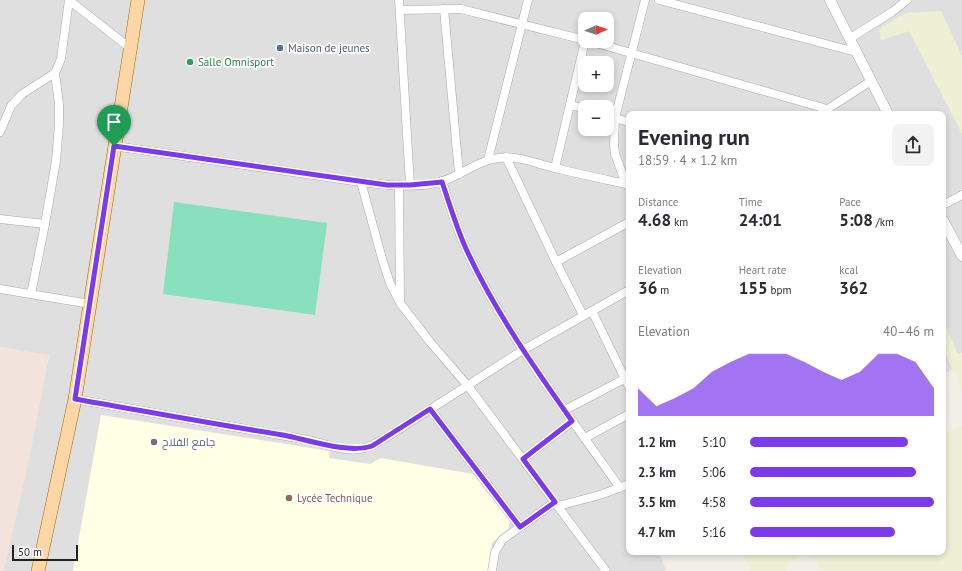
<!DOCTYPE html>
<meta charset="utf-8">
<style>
:root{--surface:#fff;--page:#f2f2f3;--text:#2b2b33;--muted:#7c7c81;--accent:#7c3aed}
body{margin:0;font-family:"PT Sans",Cairo,sans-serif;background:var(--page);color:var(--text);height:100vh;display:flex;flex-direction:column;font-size:15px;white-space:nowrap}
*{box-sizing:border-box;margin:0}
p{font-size:13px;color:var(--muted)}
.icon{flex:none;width:22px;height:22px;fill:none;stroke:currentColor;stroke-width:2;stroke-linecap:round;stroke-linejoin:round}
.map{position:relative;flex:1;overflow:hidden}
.drawer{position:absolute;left:626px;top:111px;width:320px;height:444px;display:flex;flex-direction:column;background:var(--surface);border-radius:8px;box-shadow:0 2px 6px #0003}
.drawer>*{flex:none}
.needle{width:26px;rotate:87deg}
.fabs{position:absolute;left:578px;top:12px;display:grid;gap:8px}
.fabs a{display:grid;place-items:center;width:36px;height:36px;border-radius:8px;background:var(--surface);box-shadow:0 2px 6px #0003;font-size:20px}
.scale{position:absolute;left:12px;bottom:10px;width:66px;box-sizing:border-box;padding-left:4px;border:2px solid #222;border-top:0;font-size:11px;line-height:14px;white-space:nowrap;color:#222;-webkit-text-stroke:3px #fff;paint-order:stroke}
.pin{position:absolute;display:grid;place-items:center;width:34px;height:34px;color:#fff;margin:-41px -17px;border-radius:50% 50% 50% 0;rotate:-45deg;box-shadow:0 0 4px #0007}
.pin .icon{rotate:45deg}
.round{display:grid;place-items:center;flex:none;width:42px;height:42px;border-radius:8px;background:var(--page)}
.summary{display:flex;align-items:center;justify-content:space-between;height:68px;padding:0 12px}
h1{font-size:22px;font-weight:600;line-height:30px}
.figures{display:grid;grid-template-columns:repeat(3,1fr);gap:6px;height:68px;padding:4px 12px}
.figures div{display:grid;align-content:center}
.figures b{font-size:17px;font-weight:600}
.figures small{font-size:11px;font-weight:400}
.figures p{font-size:11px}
.chart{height:112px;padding:8px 12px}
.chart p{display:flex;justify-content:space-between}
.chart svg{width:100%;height:72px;margin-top:4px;fill:var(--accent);opacity:.7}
ul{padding:0 12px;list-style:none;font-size:13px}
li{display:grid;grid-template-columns:64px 48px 1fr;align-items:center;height:30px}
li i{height:10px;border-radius:5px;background:var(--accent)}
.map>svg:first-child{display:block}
</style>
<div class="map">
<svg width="962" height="571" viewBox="0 0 962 571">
<rect width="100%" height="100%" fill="#f2efe9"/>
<!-- residential -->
<path fill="#e0dfdf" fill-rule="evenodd" d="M 0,0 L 962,0 L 962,365 L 943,374 L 943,114 L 629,114 L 629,552 L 659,552 L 666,571 L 3,571 L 49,356 L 0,347 ZM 585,19 L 607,19 L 607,41 L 585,41 ZM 585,63 L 607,63 L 607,85 L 585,85 ZM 585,107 L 607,107 L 607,129 L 585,129 Z"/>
<!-- education -->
<polygon fill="#ffffe5" points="101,415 330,451 329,458 370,464 381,458 473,474 510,521 508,529 492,543 488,571 73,571"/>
<!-- military -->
<polygon fill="#f3e3dd" points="0,347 49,355 30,455 4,571 0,571"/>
<!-- farmland -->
<g fill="#eef0d5">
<polygon points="941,11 962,56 962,134 909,31 881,40 879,29 906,13"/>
<polygon points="943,320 958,354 962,352 962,390 943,348"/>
<polygon points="962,425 962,571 821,571 812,552 943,552 943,435"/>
<polygon points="742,552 804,552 785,567 787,571 751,571"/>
</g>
<!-- pitch -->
<polygon fill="#88e0be" points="174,202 327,223 315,315 163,294"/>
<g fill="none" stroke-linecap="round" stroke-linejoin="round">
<!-- minor casing -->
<g stroke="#a9a9a9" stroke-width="9">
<g id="minor">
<polyline points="69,0 130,48"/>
<polyline points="399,0 410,185"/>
<polyline points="659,0 856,52"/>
<polyline points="444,9 459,174"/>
<polyline points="400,10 461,9 585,40"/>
<polyline points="849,39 892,12 907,0"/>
<polyline points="589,41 827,109"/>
<polyline points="571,105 585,109"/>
<polyline points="820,114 871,81"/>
<polyline points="607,116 629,122"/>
<polyline points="0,132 11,106 22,94 55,73 61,59 69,0"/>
<path d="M 114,146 L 361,182 C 385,185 420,189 443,181 C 461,175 479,160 499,158 C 518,155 537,164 555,168 C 579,174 603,179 626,184 L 629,187"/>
<polyline points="506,157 556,262 583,315"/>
<polyline points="488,160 528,0"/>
<polyline points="555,168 585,41"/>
<path d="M 442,181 C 450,205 457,231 468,253 C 508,338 567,412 620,488"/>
<polyline points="361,182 383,262 390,283 400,303 430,342 468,386 606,571"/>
<polyline points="626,184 615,154 614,144 615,118 645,0"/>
<polyline points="399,185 400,300"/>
<polyline points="943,205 962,195"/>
<polyline points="0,219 45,224"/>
<polyline points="556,262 629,222"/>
<polyline points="0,289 90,304"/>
<polyline points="31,294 45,224 56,161 59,124 59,104 55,73"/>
<polyline points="592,311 629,387"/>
<path d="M 75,399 L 308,440 C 325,444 347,453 365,448 C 373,446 380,441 387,437 L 523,350 L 629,290"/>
<polyline points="430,409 520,527"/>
<polyline points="565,410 624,379"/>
<polyline points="585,438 629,414"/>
<polyline points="523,459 573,421"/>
<polyline points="558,506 600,495 629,484"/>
<polyline points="492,571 495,552 502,540 555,502"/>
</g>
</g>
<!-- tertiary casing -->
<g stroke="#a9a9a9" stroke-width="11">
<g id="tertiary">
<polyline points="830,0 888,114"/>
<polyline points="943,220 962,256"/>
</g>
</g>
<!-- primary casing -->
<g stroke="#a06b00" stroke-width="14">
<polyline id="primary" points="38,571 75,399 138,0"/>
</g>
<!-- minor -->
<use href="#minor" stroke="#fff" stroke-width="8"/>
<!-- tertiary -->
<use href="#tertiary" stroke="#fff" stroke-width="10"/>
<!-- primary -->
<use href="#primary" stroke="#fcd6a4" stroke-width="13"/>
</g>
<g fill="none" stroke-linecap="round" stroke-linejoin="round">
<!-- route casing -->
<g stroke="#fff" stroke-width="8">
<path id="route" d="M 114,146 L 387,185 L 410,185 L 442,182 C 450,205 457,230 468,253 C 496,313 534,367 572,421 L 523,459 L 555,502 L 520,527 L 430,409 L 372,446 C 348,454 309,440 283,435 C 213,424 144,411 75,399 Z"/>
</g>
<!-- route -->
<use href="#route" stroke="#7c3aed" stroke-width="5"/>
</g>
<!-- markers -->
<circle fill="#5c6f8a" stroke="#fff" stroke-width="1.5" cx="280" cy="48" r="4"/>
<circle fill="#2e9e5b" stroke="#fff" stroke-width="1.5" cx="190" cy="62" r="4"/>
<circle fill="#6b7280" stroke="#fff" stroke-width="1.5" cx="154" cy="442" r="4"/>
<circle fill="#8d6e63" stroke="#fff" stroke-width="1.5" cx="289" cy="498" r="4"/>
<g text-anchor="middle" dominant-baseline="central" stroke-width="3.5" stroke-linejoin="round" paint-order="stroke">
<!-- service labels -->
<g font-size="11" fill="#4e5e75" stroke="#fff" text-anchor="start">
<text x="288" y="48">Maison de jeunes</text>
</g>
<!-- leisure labels -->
<g font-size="11" fill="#27864d" stroke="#fff" text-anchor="start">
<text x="198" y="62">Salle Omnisport</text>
</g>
<!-- worship labels -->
<g font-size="11" fill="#5b616d" stroke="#fff" text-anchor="start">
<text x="162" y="442">جامع الفلاح</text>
</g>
<!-- education labels -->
<g font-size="11" fill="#785e54" stroke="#fff" text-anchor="start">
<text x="297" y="498">Lycée Technique</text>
</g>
</g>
</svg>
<div class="fabs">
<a><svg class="needle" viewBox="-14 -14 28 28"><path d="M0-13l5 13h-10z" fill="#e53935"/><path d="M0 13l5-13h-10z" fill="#7c7c81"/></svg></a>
<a>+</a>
<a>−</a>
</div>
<div class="scale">50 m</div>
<div class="pin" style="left:114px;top:146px;background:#1e9e55"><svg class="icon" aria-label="arrive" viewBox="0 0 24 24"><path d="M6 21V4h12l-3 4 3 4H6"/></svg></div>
<section class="drawer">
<div class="summary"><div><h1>Evening run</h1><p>18:59 · 4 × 1.2 km</p></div><a class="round"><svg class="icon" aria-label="share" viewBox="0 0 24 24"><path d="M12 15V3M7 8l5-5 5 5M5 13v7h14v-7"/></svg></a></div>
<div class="figures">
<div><p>Distance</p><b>4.68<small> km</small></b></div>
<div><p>Time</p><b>24:01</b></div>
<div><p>Pace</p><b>5:08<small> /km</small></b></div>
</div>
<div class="figures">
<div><p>Elevation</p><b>36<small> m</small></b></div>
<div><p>Heart rate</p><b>155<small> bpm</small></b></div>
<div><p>kcal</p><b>362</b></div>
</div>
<div class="chart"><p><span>Elevation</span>40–46 m</p>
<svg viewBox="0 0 160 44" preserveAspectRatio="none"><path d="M0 44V27L10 38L20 33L30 27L40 17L50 11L60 6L70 6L80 6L90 11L100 17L110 22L120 17L130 6L140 6L150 11L160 27V44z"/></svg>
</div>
<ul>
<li><b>1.2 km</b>5:10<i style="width:86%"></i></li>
<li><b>2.3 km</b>5:06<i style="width:90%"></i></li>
<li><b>3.5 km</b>4:58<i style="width:100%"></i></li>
<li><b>4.7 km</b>5:16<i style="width:79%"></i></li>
</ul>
</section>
</div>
